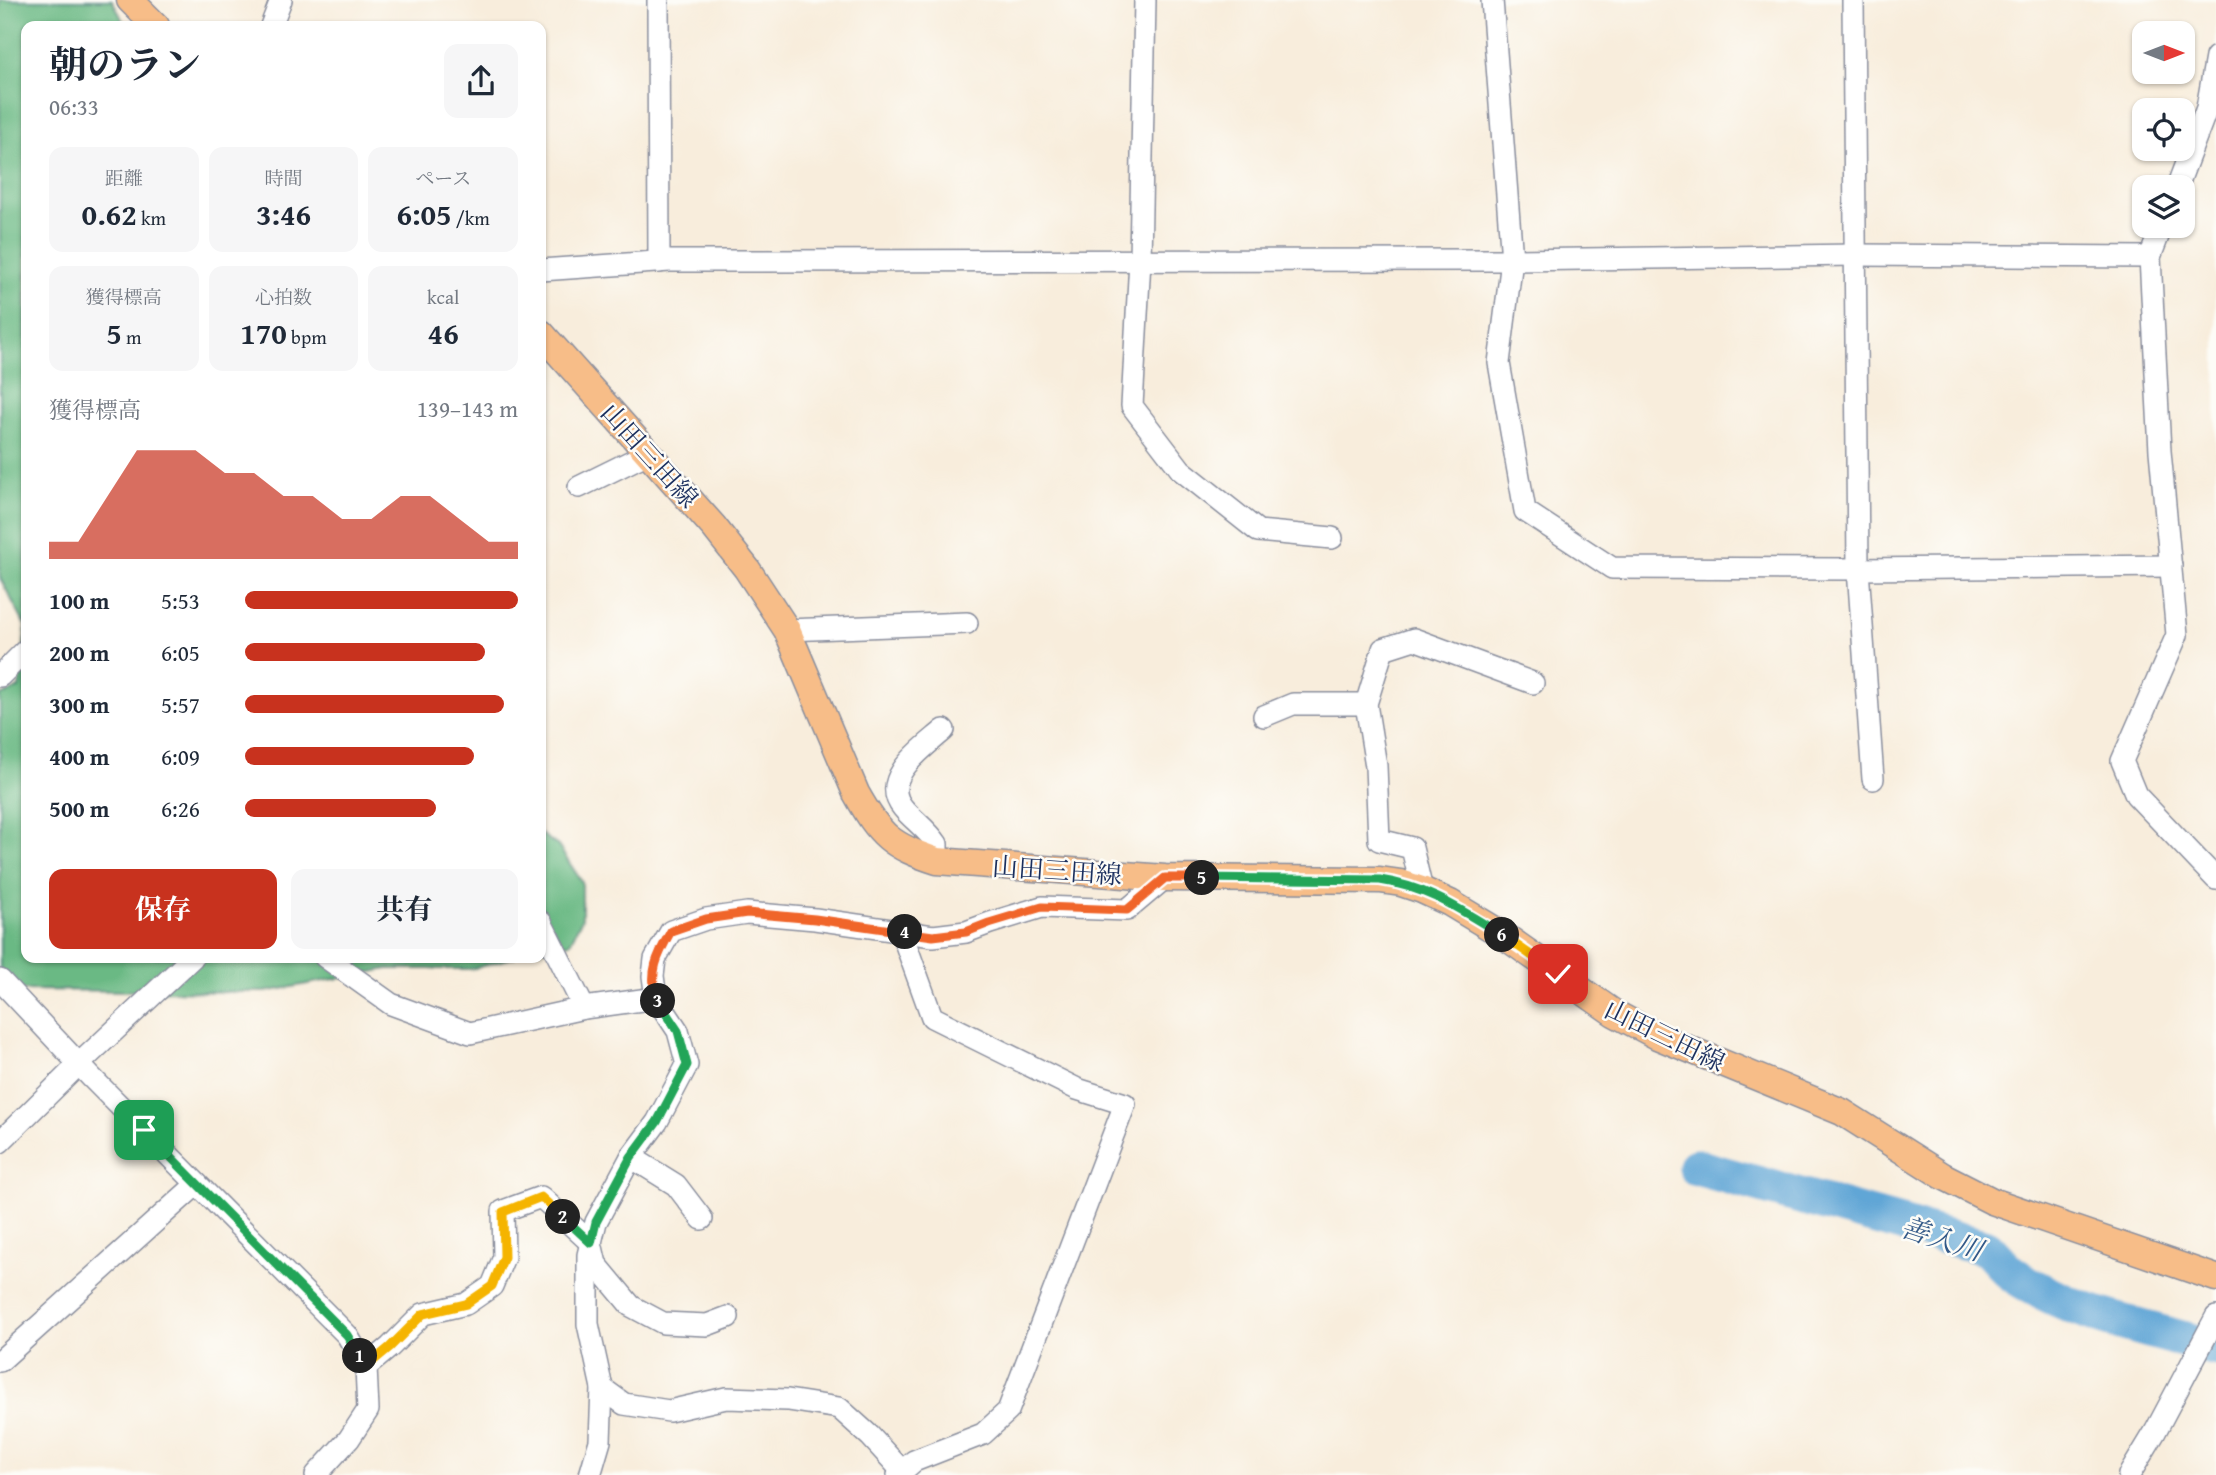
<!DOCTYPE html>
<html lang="ja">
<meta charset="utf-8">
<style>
:root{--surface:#fff;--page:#f6f6f7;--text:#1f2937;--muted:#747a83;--accent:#c8321e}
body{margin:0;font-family:"Gentium Book Plus","Noto Serif JP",serif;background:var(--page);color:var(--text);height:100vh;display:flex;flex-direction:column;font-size:26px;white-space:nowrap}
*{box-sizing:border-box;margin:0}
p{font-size:23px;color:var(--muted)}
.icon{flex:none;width:38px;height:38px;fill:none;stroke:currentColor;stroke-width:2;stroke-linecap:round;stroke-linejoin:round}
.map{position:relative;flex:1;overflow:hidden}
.drawer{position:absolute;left:21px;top:21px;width:525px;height:942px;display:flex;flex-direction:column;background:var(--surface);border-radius:14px;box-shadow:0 2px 5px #0004}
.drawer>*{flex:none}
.needle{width:46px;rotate:90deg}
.tools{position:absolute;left:2132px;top:21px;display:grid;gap:14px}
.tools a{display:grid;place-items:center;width:63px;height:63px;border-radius:14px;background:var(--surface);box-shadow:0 2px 5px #0004;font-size:35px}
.pin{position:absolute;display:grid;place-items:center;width:60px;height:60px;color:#fff;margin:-30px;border-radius:14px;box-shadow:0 4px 10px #0006}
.km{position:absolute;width:35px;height:35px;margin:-18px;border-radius:50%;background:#222;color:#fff;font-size:19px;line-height:35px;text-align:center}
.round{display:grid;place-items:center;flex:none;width:74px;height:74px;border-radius:14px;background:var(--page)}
.overview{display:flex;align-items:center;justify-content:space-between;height:119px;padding:0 28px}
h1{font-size:38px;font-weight:700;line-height:52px}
.stats{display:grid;grid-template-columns:repeat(3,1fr);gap:10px;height:119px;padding:7px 28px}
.stats div{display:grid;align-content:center;border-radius:14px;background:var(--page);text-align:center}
.stats b{font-size:30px;font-weight:700}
.stats small{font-size:19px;font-weight:400}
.stats p{font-size:19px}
.chart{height:196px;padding:14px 28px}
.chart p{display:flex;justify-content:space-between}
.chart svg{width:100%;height:126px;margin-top:7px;fill:var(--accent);opacity:.7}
.button{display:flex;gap:14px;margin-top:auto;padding:14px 28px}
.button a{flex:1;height:80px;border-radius:14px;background:var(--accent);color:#fff;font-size:28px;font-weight:700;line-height:80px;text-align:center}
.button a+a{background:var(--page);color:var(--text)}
ul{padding:0 28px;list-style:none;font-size:23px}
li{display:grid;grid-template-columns:112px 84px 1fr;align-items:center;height:52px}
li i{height:18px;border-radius:9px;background:var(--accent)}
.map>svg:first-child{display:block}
</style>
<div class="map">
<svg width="2216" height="1475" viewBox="0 0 2216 1475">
<rect width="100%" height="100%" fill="#fdfcf7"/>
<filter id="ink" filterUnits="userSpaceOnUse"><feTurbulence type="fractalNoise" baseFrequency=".0143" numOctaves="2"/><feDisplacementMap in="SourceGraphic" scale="14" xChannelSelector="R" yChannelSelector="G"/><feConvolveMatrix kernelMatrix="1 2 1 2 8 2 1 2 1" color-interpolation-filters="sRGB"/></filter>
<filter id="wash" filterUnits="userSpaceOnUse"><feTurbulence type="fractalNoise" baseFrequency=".00686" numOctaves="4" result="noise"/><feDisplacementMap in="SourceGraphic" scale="28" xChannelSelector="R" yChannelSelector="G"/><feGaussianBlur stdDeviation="1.57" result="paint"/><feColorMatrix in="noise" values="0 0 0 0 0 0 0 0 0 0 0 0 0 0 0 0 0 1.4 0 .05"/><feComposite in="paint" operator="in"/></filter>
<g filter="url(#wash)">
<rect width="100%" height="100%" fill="#f8eddc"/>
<!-- forest -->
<g fill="#6ab984" stroke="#427471" stroke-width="2">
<polygon points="0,0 112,0 126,26 26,26 26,957 515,957 471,969 388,969 265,992 13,990 0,988 0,696 19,688 26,627 0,578"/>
<polygon points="541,834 558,846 582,882 582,918 570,943 541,950"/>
</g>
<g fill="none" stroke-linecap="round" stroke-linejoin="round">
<!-- river -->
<path stroke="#60a6d6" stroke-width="37" d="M 1696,1167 L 1987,1248 C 1996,1257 2004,1268 2014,1275 C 2073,1315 2148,1329 2216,1348"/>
</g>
</g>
<g filter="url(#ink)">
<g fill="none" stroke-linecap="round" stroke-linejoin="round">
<!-- minor casing -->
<g stroke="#8a8e9d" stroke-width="24">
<g id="minor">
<polyline points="658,0 659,262"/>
<polyline points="1145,0 1140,260 1132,406 1181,470 1258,531 1332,538"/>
<polyline points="1492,0 1512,260 1499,363 1525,511 1612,568 1858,569 2171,566"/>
<polyline points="1853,0 1858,569 1873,779"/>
<polyline points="271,26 281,0"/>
<polyline points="2177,187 2207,108 2216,57"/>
<polyline points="2162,226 2150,257 2160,451 2177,635 2122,761 2136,795 2216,879"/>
<polyline points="541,270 670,261 1512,260 1856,255 2150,257"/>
<polyline points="579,487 648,453"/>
<polyline points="787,630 967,623"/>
<polyline points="0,676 26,650"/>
<polyline points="1264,716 1293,704 1366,704"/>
<path d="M 937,861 L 937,844 C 928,830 913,820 903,808 C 878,778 925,747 944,730"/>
<polyline points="1422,890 1412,848 1379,840 1376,766 1366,704 1383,649 1414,639 1533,683"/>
<polyline points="541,922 584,1008"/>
<polyline points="325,957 391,1004 470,1033 584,1008 656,998"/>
<polyline points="0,980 91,1077 347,1335 366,1367 368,1410 349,1439 316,1475"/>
<polyline points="0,1142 79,1064 193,957"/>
<polyline points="631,1157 676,1185 702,1219"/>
<polyline points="0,1361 197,1184"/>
<polyline points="366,1367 390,1347 423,1314 466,1304 492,1286 504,1257 503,1211 541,1197 591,1243 596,1264 631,1306 663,1323 707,1325 728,1317"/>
<polyline points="602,1388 624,1404 669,1411 726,1398 788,1400 839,1408 870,1436 902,1471"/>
<polyline points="590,1475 600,1441 602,1388 588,1324 588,1255 596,1222 631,1157 657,1122 687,1065 678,1031 656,998 653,976 655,959 671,931 706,919 747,913 815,919 933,936 966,932 990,923 1042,907 1127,910 1165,878"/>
<polyline points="898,1475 914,1461 983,1434 1008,1411 1125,1104 1077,1089 932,1017 901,931"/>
<polyline points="2129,1475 2155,1432 2216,1317"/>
</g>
</g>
<!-- major casing -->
<g stroke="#8a8e9d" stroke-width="29">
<g id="major">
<polyline points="130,0 156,26"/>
<path d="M 541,333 L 714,527 L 747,569 L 787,630 L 856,793 C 880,836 891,846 937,861 L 1165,878 L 1380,880 L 1401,883 L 1422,890 L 1450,903 L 1503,935 L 1614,1013 L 1657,1036 L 1842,1112 L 1943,1176 L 1992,1201 L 2216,1278"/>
</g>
</g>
<!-- minor -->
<use href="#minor" stroke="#fff" stroke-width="21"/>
<!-- major -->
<use href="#major" stroke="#f7bd88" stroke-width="26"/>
</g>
</g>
<g fill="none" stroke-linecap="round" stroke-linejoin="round" filter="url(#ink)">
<!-- split-1 casing -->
<g stroke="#fff" stroke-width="14">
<polyline id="split-1" points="144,1130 347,1335 360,1356"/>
</g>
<!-- split-2 casing -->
<g stroke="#fff" stroke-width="14">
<polyline id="split-2" points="360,1356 366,1367 390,1347 423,1314 466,1304 492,1286 504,1257 503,1212 541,1197 563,1217"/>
</g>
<!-- split-3 casing -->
<g stroke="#fff" stroke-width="14">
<polyline id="split-3" points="563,1217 591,1243 596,1222 631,1157 657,1122 687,1065 678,1031 658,1001"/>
</g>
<!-- split-4 casing -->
<g stroke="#fff" stroke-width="14">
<path id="split-4" d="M 658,1001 C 647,974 658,954 671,931 L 706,919 L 747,913 L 815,919 L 905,932"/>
</g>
<!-- split-5 casing -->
<g stroke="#fff" stroke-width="14">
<polyline id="split-5" points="905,932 933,936 966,932 989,923 1042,907 1127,910 1165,878 1202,878"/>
</g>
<!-- split-6 casing -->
<g stroke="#fff" stroke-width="14">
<path id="split-6" d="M 1202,878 L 1380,880 C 1428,887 1461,910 1502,935"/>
</g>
<!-- split-7 casing -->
<g stroke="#fff" stroke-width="14">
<polyline id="split-7" points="1502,935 1558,974"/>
</g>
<!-- split-1 -->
<use href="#split-1" stroke="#22a559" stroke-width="9"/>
<!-- split-2 -->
<use href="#split-2" stroke="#f5b400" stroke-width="9"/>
<!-- split-3 -->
<use href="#split-3" stroke="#22a559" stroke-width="9"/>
<!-- split-4 -->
<use href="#split-4" stroke="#f0652b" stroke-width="9"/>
<!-- split-5 -->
<use href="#split-5" stroke="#f0652b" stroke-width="9"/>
<!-- split-6 -->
<use href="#split-6" stroke="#22a559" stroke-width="9"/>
<!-- split-7 -->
<use href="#split-7" stroke="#f5b400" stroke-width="9"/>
</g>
<g text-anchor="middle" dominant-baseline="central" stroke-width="5" stroke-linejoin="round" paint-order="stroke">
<!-- street labels -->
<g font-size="26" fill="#1b2f5e" stroke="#fdfcf7">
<text transform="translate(650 455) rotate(48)">山田三田線</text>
<text transform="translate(1057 870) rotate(4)">山田三田線</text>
<text transform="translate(1665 1035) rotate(26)">山田三田線</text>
</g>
<!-- water labels -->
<g font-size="28" font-style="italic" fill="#335988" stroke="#fdfcf7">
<text transform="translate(1942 1238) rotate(18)">善入川</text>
</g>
</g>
</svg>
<div class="tools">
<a><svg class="needle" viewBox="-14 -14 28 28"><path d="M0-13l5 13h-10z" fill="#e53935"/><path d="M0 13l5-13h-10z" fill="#747a83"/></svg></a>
<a><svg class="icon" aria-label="locate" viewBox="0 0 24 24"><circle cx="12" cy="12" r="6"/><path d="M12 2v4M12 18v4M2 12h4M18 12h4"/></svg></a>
<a><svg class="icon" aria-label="layers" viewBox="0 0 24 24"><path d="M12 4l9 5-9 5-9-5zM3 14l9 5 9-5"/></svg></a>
</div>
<div class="pin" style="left:144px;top:1130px;background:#1e9e55"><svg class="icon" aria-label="arrive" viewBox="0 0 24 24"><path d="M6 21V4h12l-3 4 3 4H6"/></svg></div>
<div class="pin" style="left:1558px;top:974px;background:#d93025"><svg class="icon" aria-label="check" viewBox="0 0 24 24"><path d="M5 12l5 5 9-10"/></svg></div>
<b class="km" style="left:360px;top:1356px">1</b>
<b class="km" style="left:563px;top:1217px">2</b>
<b class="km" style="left:658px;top:1001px">3</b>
<b class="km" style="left:905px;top:932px">4</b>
<b class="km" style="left:1202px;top:878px">5</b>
<b class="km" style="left:1502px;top:935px">6</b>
<section class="drawer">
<div class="overview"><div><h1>朝のラン</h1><p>06:33</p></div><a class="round"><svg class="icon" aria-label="share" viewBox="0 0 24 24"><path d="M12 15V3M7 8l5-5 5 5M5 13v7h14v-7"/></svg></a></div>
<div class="stats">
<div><p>距離</p><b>0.62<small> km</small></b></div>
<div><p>時間</p><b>3:46</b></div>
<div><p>ペース</p><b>6:05<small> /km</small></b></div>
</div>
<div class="stats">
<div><p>獲得標高</p><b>5<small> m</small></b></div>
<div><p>心拍数</p><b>170<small> bpm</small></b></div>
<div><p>kcal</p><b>46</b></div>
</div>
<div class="chart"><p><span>獲得標高</span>139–143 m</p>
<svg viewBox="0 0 160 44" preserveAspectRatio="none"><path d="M0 44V38L10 38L20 22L30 6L40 6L50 6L60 14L70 14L80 22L90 22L100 30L110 30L120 22L130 22L140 30L150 38L160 38V44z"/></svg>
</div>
<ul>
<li><b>100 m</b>5:53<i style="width:100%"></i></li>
<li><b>200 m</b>6:05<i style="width:88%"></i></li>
<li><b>300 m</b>5:57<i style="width:95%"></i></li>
<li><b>400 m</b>6:09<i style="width:84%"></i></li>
<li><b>500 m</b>6:26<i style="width:70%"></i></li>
</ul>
<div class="button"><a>保存</a><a>共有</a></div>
</section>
</div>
